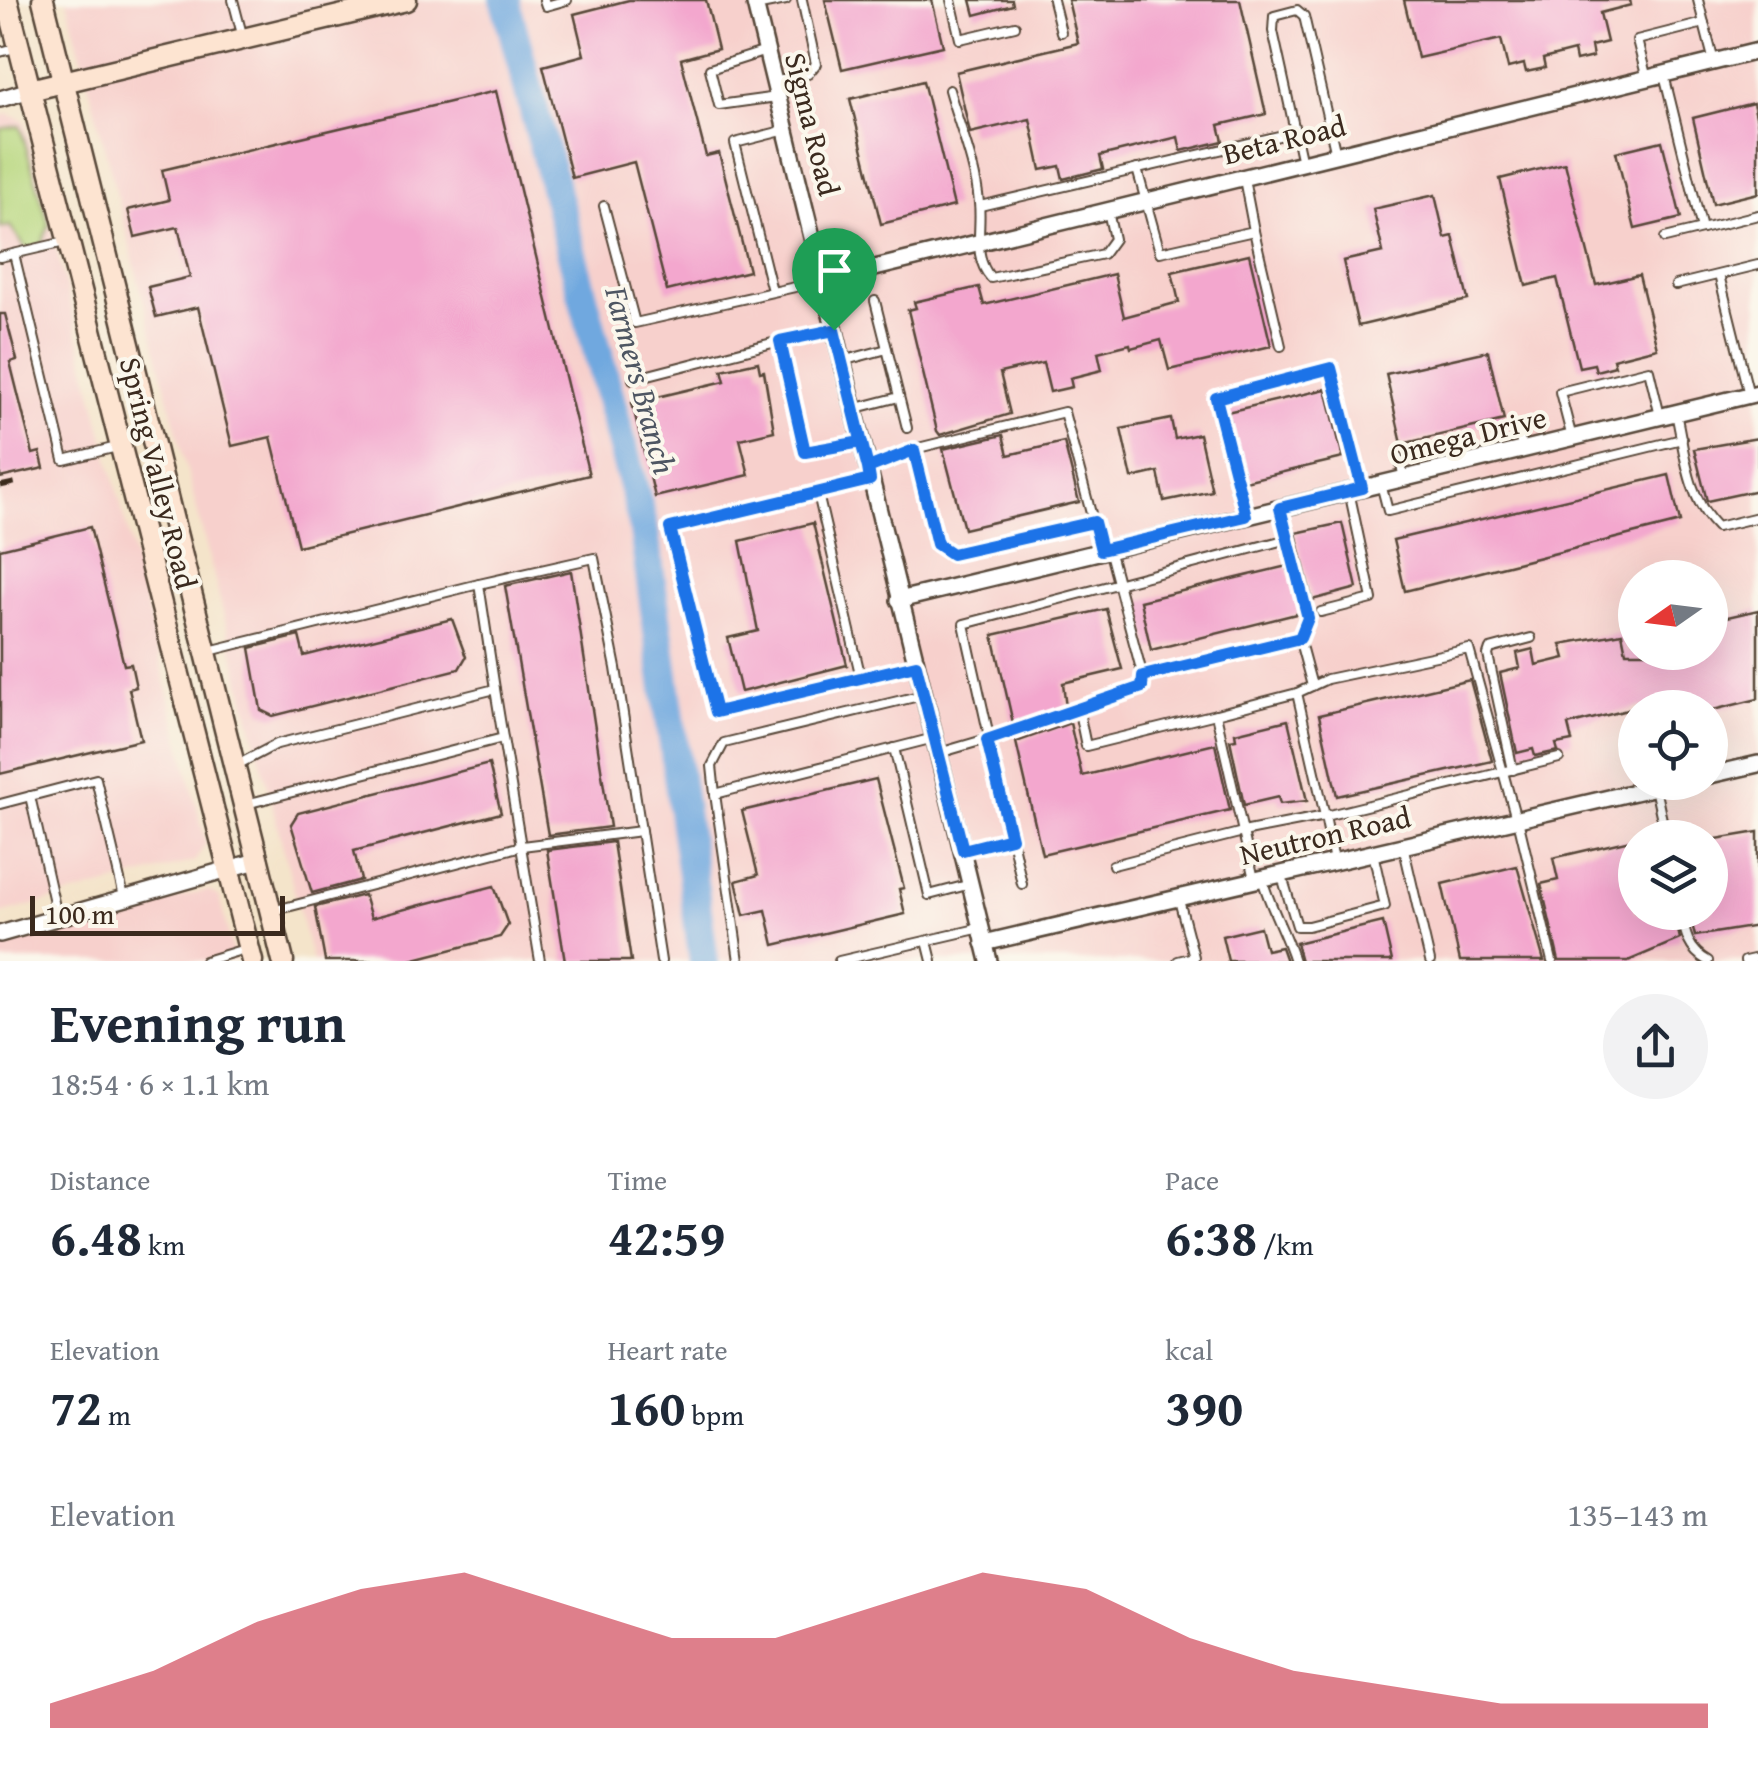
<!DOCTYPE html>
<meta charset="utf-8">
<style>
:root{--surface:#fff;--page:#f2f2f3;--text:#1f2937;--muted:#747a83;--accent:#d1495b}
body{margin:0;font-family:"Gentium Book Plus",serif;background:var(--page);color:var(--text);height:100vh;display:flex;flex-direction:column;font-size:38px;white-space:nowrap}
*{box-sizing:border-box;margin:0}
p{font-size:32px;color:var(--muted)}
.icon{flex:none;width:55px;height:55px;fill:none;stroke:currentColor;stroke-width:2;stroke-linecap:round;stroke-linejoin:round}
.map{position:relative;height:961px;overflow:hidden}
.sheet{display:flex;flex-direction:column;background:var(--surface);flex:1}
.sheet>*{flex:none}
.needle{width:65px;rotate:256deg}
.controls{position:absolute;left:1618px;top:560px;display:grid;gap:20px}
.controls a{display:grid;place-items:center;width:110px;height:110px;border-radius:50%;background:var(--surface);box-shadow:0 10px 40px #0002;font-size:50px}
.scale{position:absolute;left:30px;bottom:25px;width:255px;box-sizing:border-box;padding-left:10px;border:5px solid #3b2a1e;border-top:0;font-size:28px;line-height:35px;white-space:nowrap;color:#3b2a1e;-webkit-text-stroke:8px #fbf7ec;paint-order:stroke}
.pin{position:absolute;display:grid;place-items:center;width:85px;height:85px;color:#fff;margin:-102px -42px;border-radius:50% 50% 50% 0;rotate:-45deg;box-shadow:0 0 10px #0007}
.pin .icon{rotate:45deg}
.round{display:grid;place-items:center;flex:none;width:105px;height:105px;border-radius:52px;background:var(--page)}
.overview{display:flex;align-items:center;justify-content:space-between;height:170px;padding:0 50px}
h1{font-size:55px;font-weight:700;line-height:75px}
.metrics{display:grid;grid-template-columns:repeat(3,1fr);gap:15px;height:170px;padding:10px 50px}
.metrics div{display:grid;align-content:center}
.metrics b{font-size:50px;font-weight:700}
.metrics small{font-size:28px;font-weight:400}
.metrics p{font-size:28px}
.chart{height:280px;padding:20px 50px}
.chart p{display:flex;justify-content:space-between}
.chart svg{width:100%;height:180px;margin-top:10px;fill:var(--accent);opacity:.7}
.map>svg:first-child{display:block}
</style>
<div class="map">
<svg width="1758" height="961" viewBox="0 0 1758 961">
<rect width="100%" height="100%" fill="#fbf7ec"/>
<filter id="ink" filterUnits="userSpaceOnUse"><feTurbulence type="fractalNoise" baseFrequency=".01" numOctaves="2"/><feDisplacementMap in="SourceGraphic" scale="20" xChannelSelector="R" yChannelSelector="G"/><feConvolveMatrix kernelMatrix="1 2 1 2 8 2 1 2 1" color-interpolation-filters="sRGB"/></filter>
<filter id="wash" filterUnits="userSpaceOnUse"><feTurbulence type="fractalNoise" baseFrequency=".0048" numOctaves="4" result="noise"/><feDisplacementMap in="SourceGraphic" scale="40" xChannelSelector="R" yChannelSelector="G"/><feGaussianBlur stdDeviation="2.25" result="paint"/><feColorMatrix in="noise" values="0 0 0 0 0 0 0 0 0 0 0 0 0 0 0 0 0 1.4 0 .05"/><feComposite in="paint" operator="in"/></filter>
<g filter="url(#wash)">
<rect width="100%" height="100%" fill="#f4e4ca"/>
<!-- built -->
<g fill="#f7d0cc" fill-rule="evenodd">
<path d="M 67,0 L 1758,0 L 1758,961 L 312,961 ZM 1635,578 L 1710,578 L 1710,652 L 1635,652 ZM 1635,708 L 1710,708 L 1710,782 L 1635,782 ZM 1635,838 L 1710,838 L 1710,912 L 1635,912 Z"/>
<polygon points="8,114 24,121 206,843 195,861 0,914 0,117"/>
<polygon points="208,890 219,897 235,961 0,961 0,944"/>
</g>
<!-- green -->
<polygon fill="#b7d77e" stroke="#79804e" stroke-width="2.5" points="20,126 49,225 42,243 28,251 10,226 0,228 0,129"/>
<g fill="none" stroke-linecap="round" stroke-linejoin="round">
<!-- river -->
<polyline stroke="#70a8df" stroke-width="30" points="505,0 643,524 704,961"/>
</g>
<g id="blocks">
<!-- building -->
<g fill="#f3a7ce">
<polygon points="629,0 706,0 718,49 681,59 706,156 719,153 749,271 667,291 634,162 572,178 543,66 584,55 574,14"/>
<polygon points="825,0 932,0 943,46 842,69"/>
<polygon points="971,0 1012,0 1013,5 975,15"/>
<polygon points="1068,0 1240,0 1266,114 1219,125 1223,141 1181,151 1178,137 1100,156 1103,169 1063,179 1060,166 1041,170 1030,119 970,133 956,72 1078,43"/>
<polygon points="1404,0 1630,0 1631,5 1600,13 1607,42 1591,46 1593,57 1576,61 1574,51 1543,59 1545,68 1526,72 1524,64 1508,68 1501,39 1418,58"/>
<polygon points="923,81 954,206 881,224 850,99"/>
<polygon points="496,91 589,475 298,546 271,437 232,446 198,307 156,317 148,287 190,277 178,227 135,237 128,210 169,200 162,170"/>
<polygon points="1753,103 1758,126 1758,193 1713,204 1693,118"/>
<polygon points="1662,141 1681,218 1635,229 1616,152"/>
<polygon points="1565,163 1596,285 1639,275 1657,348 1613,359 1615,366 1596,371 1594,364 1579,367 1557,278 1526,286 1500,179"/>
<polygon points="1435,195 1445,238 1453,236 1468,300 1358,326 1343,261 1383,252 1373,209"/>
<polygon points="1249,254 1271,346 1169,370 1161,340 1131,348 1130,344 1098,352 1102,370 1070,378 1072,387 1050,392 1043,363 1000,373 1010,414 940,435 937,431 908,310 916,308 914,302 979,287 984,305 1114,274 1124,317 1179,302 1172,272"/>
<polygon points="0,314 5,314 17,360 10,362 33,454 40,452 44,468 0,478"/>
<polygon points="1488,351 1504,420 1402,444 1386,374"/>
<polygon points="758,362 760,372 764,371 774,431 740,439 749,475 655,497 632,403 725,381 722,370"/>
<polygon points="1326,389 1343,458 1245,481 1227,412"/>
<polygon points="1171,419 1175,439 1199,434 1212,491 1164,501 1158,472 1132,478 1121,429"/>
<polygon points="1003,435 1008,455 1064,442 1079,502 964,529 943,449"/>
<polygon points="1758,438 1758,490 1707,501 1694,449"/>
<polygon points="1669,475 1680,522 1405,591 1393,540"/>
<polygon points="813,523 847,665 741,692 728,638 758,631 740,541"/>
<polygon points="1342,523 1357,588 1312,600 1296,533"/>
<polygon points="90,527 124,665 131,664 136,687 129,689 141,740 0,774 0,549"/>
<polygon points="1287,566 1300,613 1151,650 1140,601"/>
<polygon points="571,571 610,827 548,835 505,586"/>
<polygon points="1106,609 1122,669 1063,683 1066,708 1013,723 993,635"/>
<polygon points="1758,610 1758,699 1713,710 1635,708 1568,725 1572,741 1556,744 1558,751 1535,756 1533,749 1517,753 1500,673 1520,668 1517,653 1533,649 1536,665 1565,658 1561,644 1622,633 1626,652 1710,652 1710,621"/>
<polygon points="452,619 466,657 459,669 273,716 261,710 250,648 299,636 304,656"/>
<polygon points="1470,680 1492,761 1337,796 1319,715"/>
<polygon points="1288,720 1307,801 1280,804 1278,797 1244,805 1230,740 1236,739 1235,733"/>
<polygon points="1070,723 1082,776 1215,744 1230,810 1042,854 1016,742"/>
<polygon points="489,764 501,813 354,851 361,880 312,893 291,824 298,813"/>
<polygon points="876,779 904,888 899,889 905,914 774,945 766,910 744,915 736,881 758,875 742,811"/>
<polygon points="1758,832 1758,926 1695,936 1689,912 1710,912 1710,840"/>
<polygon points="1630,840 1635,912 1674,912 1680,939 1628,961 1559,961 1541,884 1558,880 1553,858"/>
<polygon points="613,842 631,961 565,961 547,850"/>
<polygon points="1517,866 1544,961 1460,961 1442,884"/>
<polygon points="494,886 508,925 500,937 407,961 325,961 315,907 364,895 371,918"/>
<polygon points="1383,922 1392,961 1301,961 1296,943"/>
<polygon points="1260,927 1266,950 1281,947 1286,961 1228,961 1222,936"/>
</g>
</g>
</g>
<g filter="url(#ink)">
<use href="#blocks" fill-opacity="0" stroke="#574638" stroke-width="2.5"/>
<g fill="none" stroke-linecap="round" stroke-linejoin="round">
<!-- lane casing -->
<g stroke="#574638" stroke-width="12">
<g id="lane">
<polyline points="233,0 243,38"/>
<polyline points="544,0 546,6 567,0"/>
<polyline points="951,0 960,39 1015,26"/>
<polyline points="1053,0 1061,32"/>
<polyline points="1698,0 1714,62"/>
<polyline points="755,6 786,0"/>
<polyline points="766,51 710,69 719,105 777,97"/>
<polyline points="0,52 19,47"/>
<polyline points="1664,75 1702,229 1758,215"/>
<polyline points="1647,79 1637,40 1704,23"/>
<polyline points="774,82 808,74 816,64 802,0"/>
<path d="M 949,90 C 959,126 976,165 979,203 C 982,229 972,257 991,278 L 1103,254 L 1114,239 L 1108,211"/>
<polyline points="1302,163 1273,31 1274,16 1297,10 1304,16 1336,155"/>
<polyline points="1137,169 1160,252 1254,231 1244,179"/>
<polyline points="604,206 635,323 822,281"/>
<polyline points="980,206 1296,132"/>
<polyline points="1254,231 1281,346"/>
<polyline points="1665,238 1702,229"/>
<polyline points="14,254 64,460 117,447"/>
<polyline points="0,257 69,241"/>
<polyline points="1719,275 1749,395"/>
<polyline points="1676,285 1758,265"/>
<polyline points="772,291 735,143 786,130"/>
<polyline points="875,301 907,428"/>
<polyline points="833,331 780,341 805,453 861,442"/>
<polyline points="842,361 887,349"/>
<polyline points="633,379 780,341"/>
<polyline points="853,409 899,397"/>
<path d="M 1676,413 C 1685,453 1687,497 1717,527 L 1758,517"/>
<polyline points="1517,428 1523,450"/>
<polyline points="1572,438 1560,392 1649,370 1660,416"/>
<polyline points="914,449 937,544 952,554 1094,522"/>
<polyline points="1399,457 1404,478"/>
<polyline points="870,468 914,449 1064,412 1101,551"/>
<polyline points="870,480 671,528 716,711 916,665"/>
<polyline points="1381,484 1388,511 1682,439"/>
<polyline points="818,494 861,678"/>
<polyline points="1246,516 1216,398 1331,369 1362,488"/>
<polyline points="479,584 594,558 616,668 661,961"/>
<polyline points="1321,612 1372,599 1349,491"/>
<polyline points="1299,638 1312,686"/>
<polyline points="209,651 479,584 495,689"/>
<polyline points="1143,677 1299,638 1309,618 1279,508"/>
<polyline points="1297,693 1327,679 1469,649 1516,819"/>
<polyline points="1079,712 1141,687 1143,677 1109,549"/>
<polyline points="1216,714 1297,693 1325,816 1243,832 1254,879"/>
<polyline points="503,738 540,961"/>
<polyline points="894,748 929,895 971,884"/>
<polyline points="939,753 1079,712 1086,746 1216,714 1243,832 1113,865"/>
<polyline points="237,765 277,744 495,689 503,738 246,804"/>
<polyline points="1513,770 1488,655 1490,649 1531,638"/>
<polyline points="1655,788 1666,838"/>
<polyline points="715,794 712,766 724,743 923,695"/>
<polyline points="30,796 58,920"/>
<polyline points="0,804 96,779 125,901"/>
<polyline points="1518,820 1552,961"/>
<polyline points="1403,845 1430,961"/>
<polyline points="963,849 1011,837"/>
<polyline points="1334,861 1325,816 1559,758"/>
<polyline points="1281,873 1297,926 1308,926 1385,906 1373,853"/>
<path d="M 1262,878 C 1270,908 1285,931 1294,961"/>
<polyline points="1022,884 964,624 1288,539"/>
<polyline points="272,911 522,846 641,831"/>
<path d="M 1681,912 C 1685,934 1688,950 1708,961"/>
<polyline points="927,941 932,961"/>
<polyline points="205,961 248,948"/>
<polyline points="739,961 715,794 934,738"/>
<polyline points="839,961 981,928"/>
<polyline points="1178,961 1194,957 1179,900"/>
<polyline points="1745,961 1758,958"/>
</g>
</g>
<!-- street casing -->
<g stroke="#574638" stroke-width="20">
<g id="street">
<polyline points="754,0 989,961"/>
<polyline points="0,99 30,90"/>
<polyline points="822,281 1758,51"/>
<polyline points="899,600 1758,393"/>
<polyline points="1710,775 1758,764"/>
<polyline points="0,934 260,860"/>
<polyline points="984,943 1678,782"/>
</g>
</g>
<!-- secondary casing -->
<g stroke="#574638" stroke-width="25">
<g id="secondary">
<polyline points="7,0 252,961"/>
<polyline points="43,0 283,961"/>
<polyline points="30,90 406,0"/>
</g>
</g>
<!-- lane -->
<use href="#lane" stroke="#fff" stroke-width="8"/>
<!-- street -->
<use href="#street" stroke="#fff" stroke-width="15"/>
<!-- secondary -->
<use href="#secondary" stroke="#fde4d1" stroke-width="20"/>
<!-- rail -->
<polyline stroke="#3b2a1e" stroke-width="5" stroke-dasharray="15 8" stroke-linecap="butt" points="0,486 18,482"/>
</g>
</g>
<g fill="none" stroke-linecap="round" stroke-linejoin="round" filter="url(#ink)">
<!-- route casing -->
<g stroke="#fff" stroke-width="20">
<polyline id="route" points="834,330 868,468 870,480 670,528 716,712 916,665 963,850 1011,838 987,740 1142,687 1143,676 1300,638 1308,618 1280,508 1362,488 1331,368 1216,398 1246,516 1101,550 1094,522 952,554 937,544 914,450 868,468 861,442 805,452 780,341 834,330"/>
</g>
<!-- route -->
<use href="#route" stroke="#1a73e8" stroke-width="12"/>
</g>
<g text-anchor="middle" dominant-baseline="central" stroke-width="8" stroke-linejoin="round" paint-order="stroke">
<!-- street labels -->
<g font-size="30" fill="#3b2a1e" stroke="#fbf7ec">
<text transform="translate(813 124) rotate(76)">Sigma Road</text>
<text transform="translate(1284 139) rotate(-14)">Beta Road</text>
<text transform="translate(1468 435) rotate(-14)">Omega Drive</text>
<text transform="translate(159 473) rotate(76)">Spring Valley Road</text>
<text transform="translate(1325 835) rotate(-13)">Neutron Road</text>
</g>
<!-- water labels -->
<g font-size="32" font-style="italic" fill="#4e5662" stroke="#fbf7ec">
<text transform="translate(641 380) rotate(75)">Farmers Branch</text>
</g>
</g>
</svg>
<div class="controls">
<a><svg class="needle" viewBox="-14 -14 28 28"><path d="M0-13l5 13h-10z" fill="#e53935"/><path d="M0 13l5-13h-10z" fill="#747a83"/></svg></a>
<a><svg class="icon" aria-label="locate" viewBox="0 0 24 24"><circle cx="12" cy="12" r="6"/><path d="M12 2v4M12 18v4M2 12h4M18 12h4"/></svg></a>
<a><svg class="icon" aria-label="layers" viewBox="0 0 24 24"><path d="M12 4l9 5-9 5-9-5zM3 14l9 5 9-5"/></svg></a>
</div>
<div class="scale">100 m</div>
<div class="pin" style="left:834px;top:330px;background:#1e9e55"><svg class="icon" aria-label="arrive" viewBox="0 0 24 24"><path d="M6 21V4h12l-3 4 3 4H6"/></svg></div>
</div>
<section class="sheet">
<div class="overview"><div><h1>Evening run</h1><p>18:54 · 6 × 1.1 km</p></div><a class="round"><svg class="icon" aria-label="share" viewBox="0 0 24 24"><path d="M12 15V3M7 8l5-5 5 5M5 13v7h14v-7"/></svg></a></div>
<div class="metrics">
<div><p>Distance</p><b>6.48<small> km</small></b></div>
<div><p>Time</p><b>42:59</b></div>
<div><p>Pace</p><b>6:38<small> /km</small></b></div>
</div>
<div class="metrics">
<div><p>Elevation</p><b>72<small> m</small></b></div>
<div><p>Heart rate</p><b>160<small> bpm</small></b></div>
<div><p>kcal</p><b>390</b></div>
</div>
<div class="chart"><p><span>Elevation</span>135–143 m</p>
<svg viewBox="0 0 160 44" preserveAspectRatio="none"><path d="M0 44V38L10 30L20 18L30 10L40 6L50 14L60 22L70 22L80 14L90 6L100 10L110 22L120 30L130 34L140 38L150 38L160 38V44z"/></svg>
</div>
</section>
